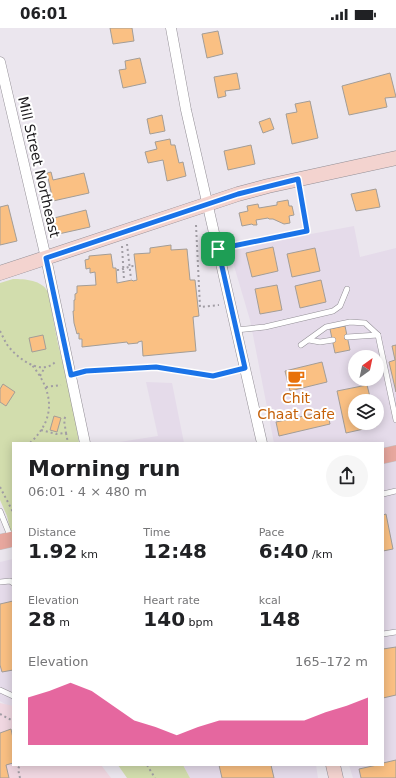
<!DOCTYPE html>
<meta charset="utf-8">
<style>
:root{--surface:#fff;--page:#f6f6f6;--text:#202124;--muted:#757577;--accent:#db2777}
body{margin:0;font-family:"DejaVu Sans",sans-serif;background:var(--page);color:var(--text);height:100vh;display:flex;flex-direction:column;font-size:15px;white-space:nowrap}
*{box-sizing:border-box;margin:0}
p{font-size:13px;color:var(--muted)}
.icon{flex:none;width:22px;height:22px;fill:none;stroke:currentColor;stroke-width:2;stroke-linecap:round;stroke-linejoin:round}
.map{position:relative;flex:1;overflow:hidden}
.drawer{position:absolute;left:12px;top:414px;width:372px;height:324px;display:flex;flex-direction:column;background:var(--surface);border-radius:0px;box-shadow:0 2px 10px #0003}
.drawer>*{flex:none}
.needle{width:26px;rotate:33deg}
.buttons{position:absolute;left:348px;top:322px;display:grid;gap:8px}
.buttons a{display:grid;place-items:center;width:36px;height:36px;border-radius:50%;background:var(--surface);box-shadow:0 2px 10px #0003;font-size:20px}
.pin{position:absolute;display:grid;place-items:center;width:34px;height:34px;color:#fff;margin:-17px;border-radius:8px;box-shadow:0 2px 6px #0006}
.round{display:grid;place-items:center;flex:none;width:42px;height:42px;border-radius:21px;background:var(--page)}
.head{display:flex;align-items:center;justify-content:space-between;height:68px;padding:0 16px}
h1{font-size:22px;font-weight:700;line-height:30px}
.figures{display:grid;grid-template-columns:repeat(3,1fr);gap:6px;height:68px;padding:4px 16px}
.figures div{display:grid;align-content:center}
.figures b{font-size:20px;font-weight:700}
.figures small{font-size:11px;font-weight:400}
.figures p{font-size:11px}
.chart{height:112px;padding:8px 16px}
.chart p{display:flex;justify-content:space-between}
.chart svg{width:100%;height:72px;margin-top:4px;fill:var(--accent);opacity:.7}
.status{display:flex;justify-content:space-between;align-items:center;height:28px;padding:0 20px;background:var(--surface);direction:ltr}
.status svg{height:11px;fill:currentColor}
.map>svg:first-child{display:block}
</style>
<div class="status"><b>06:01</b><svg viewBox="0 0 49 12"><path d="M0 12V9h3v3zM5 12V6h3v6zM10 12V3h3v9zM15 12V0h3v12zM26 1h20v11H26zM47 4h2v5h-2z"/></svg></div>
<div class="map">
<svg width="396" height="750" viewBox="0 0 396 750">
<rect width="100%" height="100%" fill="#ebe6ee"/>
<!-- built -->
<g fill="#e5dbea" fill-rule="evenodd">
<path d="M 354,198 L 360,229 L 396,220 L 396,750 L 353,750 L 349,737 L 383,737 L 383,415 L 274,415 L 250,292 L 229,221 ZM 355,329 L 377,329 L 377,351 L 355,351 ZM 355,373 L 377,373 L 377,395 L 355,395 Z"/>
<polygon points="146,354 172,355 184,415 113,415 158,408"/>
<polygon points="13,531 13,681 0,673 0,534"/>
<polygon points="183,737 316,737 318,750 190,750"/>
</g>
<!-- education -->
<polygon fill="#f0d7e1" points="0,675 13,678 13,737 101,737 111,750 0,750"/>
<!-- green -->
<g fill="#d2ddad">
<path d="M 13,251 C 25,251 42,252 48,264 L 58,316 L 73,374 L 79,415 L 13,415 L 13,513 L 7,488 L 0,472 L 0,255 Z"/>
<polygon points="118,737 183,737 190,750 127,750"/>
</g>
<!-- building -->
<g fill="#fac083" stroke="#a39d97">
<polygon points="110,0 132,0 134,13 113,16"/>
<polygon points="218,3 223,26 207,30 202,6"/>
<polygon points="140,30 146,55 123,60 119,42 126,41 125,33"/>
<polygon points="237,45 240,61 225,63 226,68 218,70 214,49"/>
<polygon points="390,45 396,69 385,70 387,79 349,87 342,58"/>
<polygon points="310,73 318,110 292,116 286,86 297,84 295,76"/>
<polygon points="162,87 165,103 150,106 147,91"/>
<polygon points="270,90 274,101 263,105 259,94"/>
<polygon points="170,111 171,117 175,117 179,135 183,134 186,148 167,153 163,132 148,135 145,124 157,121 155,114"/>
<polygon points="251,117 255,136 228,142 224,123"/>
<polygon points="51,144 53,152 84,145 89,165 53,173 47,145"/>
<polygon points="376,161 380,179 356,183 351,166"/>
<polygon points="288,172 289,178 292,178 294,187 289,188 290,195 284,196 273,191 269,191 268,190 256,192 257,197 253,197 252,196 242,198 239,185 248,183 247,178 258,176 259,180 277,177 277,174"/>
<polygon points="8,177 17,213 0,217 0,179"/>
<polygon points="86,182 90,199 54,207 50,191"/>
<polygon points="171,217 171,222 187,221 190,252 195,252 199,288 193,289 196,323 143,328 142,313 138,314 138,315 128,316 127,314 82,319 82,311 79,311 79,305 77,306 74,295 73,283 74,283 74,272 75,272 75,266 77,265 77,258 96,257 95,244 90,245 90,240 86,241 85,232 89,231 89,228 111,226 113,240 116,240 117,255 132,252 133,253 137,252 134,226 150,225 150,220"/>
<polygon points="273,219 278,243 252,249 246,225"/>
<polygon points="315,220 320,243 292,249 287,226"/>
<polygon points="321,252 326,274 300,280 295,258"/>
<polygon points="277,257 282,282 260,286 255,261"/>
<polygon points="345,298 350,322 335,325 330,301"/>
<polygon points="43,307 46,321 32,324 29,310"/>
<polygon points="396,317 396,364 389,334 395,332 392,318"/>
<polygon points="322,334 327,354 290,363 285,343"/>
<polygon points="3,356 15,364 6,378 0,374 0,361"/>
<polygon points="367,357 371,373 355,373 355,395 376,395 377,398 346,405 337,363"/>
<polygon points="327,383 330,396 279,408 276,394"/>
<polygon points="54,388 61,390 57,404 50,402"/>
<polygon points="386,486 393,521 383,523 383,487"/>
<polygon points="13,573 13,642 2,644 0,637 0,576"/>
<polygon points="396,619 396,667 383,670 383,621"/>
<polygon points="11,701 13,710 13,735 6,737 9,750 0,750 0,705"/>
<polygon points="396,732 396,750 361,750 359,741 377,737 383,737 383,735"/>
<polygon points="219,737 271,737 274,750 222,750"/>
</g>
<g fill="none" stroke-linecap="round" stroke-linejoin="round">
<!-- lane casing -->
<g stroke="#938f96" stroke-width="6">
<g id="lane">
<polyline points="218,221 307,203 298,152"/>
<polyline points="236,302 265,299 333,283 340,278 347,261"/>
<polyline points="347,309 378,307"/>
<polyline points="309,312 320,314 333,312"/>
<polyline points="301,317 326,299 350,294 365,295 378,307 396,392"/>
<polyline points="71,347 86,343 156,339 213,348 245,340"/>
<polyline points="383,466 396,463"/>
<polyline points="0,483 11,510"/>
<polyline points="0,554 10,553 13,555"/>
<polyline points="383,606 396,604"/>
<polyline points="0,662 13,668"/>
</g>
</g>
<!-- street casing -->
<g stroke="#938f96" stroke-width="11">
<g id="street">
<polyline points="171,0 186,82 262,415"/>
<polyline points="0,34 46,230 85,415"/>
</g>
</g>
<!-- secondary casing -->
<g stroke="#938f96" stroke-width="15">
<g id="secondary">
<polyline points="0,245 238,166 268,158 396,130"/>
<polyline points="333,737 336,750"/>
</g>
</g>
<!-- primary casing -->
<g stroke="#c4c3c4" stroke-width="16">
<g id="primary">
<polyline points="383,428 396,425"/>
<polyline points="0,514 13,511"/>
</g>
</g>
<!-- path -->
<g stroke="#a19da4" stroke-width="2" stroke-dasharray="2 3" stroke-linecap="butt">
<polyline points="196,197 200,279 219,277"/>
<polyline points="127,216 131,251"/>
<polyline points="122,218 124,252"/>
<path d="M 117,242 C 124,242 128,238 134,238"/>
<path d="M 0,303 C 2,307 4,311 6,315 C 15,329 42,350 56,333"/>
<polyline points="40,348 45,339"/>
<polyline points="46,359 61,357"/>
<polyline points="41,402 56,406 66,405 64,392 66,387"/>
<polyline points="66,405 68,415"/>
<path d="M 30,415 C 57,390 53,363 32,337"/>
<polyline points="0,459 13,484"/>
<polyline points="0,686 13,693"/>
<polyline points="147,737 155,750"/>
<polyline points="20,750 18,741 20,737"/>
</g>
<!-- lane -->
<use href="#lane" stroke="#fff" stroke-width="5"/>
<!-- street -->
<use href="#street" stroke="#fff" stroke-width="10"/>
<!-- secondary -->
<use href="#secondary" stroke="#f3d3cf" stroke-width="14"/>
<!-- primary -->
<use href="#primary" stroke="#e7a79e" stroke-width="15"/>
</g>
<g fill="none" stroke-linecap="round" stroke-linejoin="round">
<!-- route casing -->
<g stroke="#fff" stroke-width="8">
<polygon id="route" points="298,151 307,203 218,221 245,340 213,348 156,339 86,343 71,347 46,230 238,166"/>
</g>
<!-- route -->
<use href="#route" stroke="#1a73e8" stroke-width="5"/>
</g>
<!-- icons -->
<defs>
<g id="cafe-bare" transform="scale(1.38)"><path d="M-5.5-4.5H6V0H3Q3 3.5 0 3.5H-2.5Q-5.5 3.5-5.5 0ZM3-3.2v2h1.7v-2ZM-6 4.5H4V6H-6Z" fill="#e8710a" stroke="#fff" stroke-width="2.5" paint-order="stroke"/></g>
</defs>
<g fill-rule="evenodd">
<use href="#cafe-bare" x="296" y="350"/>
</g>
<g text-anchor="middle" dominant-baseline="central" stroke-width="4" stroke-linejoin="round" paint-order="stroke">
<!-- street labels -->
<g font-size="14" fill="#1c1a1d" stroke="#fff">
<text transform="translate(39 139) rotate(77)">Mill Street Northeast</text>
</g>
<!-- food labels -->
<g font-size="14" fill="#c56008" stroke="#fff">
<text x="296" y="370">Chit<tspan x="296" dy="16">Chaat Cafe</tspan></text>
</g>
</g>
</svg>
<div class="buttons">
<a><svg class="needle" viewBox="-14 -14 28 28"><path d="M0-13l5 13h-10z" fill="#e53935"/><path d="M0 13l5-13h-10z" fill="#757577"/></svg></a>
<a><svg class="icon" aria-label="layers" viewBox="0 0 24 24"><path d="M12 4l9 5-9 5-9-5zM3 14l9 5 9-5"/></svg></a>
</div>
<div class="pin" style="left:218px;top:221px;background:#1e9e55"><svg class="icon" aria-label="arrive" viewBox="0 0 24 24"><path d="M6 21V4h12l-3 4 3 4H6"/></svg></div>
<section class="drawer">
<div class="head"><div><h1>Morning run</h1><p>06:01 · 4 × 480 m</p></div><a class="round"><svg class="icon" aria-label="share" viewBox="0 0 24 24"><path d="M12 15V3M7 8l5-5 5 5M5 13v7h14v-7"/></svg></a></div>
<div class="figures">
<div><p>Distance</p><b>1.92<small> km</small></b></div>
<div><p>Time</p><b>12:48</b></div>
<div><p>Pace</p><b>6:40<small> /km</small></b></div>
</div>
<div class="figures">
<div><p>Elevation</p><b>28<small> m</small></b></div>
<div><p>Heart rate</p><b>140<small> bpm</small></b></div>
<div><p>kcal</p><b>148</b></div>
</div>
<div class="chart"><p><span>Elevation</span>165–172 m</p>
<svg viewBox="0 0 160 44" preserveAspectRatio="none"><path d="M0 44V15L10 11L20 6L30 11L40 20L50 29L60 33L70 38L80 33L90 29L100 29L110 29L120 29L130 29L140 24L150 20L160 15V44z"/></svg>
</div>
</section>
</div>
